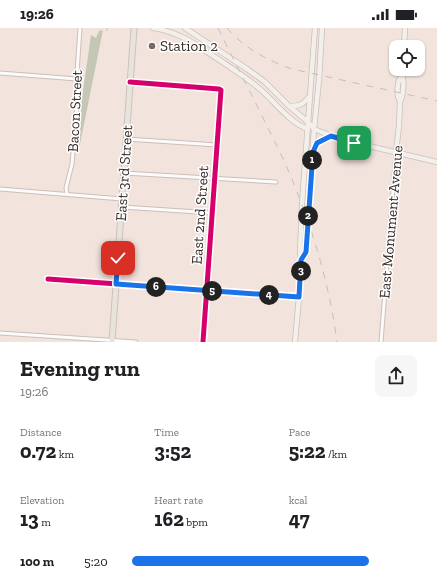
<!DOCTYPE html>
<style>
:root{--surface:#fff;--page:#f6f6f6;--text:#202124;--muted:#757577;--accent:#1a73e8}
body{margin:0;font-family:"Zilla Slab",serif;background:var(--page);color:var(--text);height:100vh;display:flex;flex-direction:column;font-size:15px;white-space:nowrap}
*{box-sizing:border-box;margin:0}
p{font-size:13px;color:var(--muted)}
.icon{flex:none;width:22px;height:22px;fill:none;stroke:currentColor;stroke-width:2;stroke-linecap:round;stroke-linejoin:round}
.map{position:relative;height:314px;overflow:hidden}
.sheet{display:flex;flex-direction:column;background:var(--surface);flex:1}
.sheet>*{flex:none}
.tools{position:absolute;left:389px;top:12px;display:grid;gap:8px}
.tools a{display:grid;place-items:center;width:36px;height:36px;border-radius:8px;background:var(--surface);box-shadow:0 1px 3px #0004;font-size:20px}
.pin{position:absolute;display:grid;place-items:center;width:34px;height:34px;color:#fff;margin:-17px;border-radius:8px;box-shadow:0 2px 6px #0006}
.km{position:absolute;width:20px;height:20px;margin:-10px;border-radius:50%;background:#222;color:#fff;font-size:11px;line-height:20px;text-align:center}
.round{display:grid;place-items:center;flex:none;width:42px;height:42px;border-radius:8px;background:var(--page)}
.headline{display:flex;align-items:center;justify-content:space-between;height:68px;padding:0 20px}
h1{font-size:22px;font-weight:700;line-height:30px}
.metrics{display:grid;grid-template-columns:repeat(3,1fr);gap:6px;height:68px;padding:4px 20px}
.metrics div{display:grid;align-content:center}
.metrics b{font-size:20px;font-weight:700}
.metrics small{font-size:11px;font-weight:400}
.metrics p{font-size:11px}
ul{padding:0 20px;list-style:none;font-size:13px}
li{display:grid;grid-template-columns:64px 48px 1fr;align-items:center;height:30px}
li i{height:10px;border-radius:5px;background:var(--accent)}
.status{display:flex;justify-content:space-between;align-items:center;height:28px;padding:0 20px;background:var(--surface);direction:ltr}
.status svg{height:11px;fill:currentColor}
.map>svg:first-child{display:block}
</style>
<div class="status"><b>19:26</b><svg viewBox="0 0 49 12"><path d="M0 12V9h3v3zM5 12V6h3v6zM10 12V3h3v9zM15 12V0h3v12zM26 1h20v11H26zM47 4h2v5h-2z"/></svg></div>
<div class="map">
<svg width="437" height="314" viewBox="0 0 437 314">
<rect width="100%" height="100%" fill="#f3e3dd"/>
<!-- forest -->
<polygon fill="#c3c7b3" points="103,2 79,121 82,70 91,7 96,10 99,3"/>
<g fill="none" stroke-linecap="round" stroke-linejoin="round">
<!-- minor casing -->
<g stroke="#cbbfba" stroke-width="5">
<g id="minor">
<polyline points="0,45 77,51"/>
<polyline points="130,54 219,61 221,62 203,314"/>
<polyline points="126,111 217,117"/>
<polyline points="124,145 276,154"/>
<polyline points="0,161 122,171"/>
<polyline points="67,166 66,160 72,136 75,101 78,61 77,45 80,0"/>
<polyline points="122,179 213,185"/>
<polyline points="48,251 299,269"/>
<polyline points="0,305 136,314"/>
<polyline points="381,314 396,124"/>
</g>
</g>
<!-- secondary casing -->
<g stroke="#cbbfba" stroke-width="6">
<g id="secondary">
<path d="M 153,0 C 182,4 200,20 224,35 C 237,44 250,52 261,62 C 275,74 291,96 308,101"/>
<polyline points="185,0 247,41 265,54 289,78 308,94 314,101 339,111 437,134"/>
<polyline points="404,19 405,0"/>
<path d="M 400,73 C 396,67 397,53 402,46"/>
<path d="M 289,78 C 301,78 302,77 310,68"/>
<polyline points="314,121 317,115 331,108"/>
<path d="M 396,124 L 399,98 L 400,73 C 403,69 404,56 403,51 C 403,47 402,45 402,41"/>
<polyline points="301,232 306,224 314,101 319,52 322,0"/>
<polyline points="295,314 299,269 301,232 300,224 302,176 315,0"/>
</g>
</g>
<!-- primary casing -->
<g stroke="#cbc2c0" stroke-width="7">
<polyline id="primary" points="112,314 134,0"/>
</g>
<!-- minor -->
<use href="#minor" stroke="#fdfbfa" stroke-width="3"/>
<!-- secondary -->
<use href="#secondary" stroke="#f3efea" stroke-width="4.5"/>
<!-- primary -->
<use href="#primary" stroke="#e9e4da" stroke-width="5"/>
<!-- rail -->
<g stroke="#c3bfbe" stroke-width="1" stroke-dasharray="7 7" stroke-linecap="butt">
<path d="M 218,0 C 234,33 251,65 267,98 C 277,118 287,138 295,159 C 315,208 330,261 337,314"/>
<path d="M 227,0 C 244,20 268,33 292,41 L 437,73"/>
<polyline points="107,3 107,0"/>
</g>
<!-- cycleway casing -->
<g stroke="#fff" stroke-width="8">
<g id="cycleway">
<polyline points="130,54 219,61 221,62 203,314"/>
<polyline points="48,251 299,269"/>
</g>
</g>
<!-- cycleway -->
<use href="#cycleway" stroke="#d6006c" stroke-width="5"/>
</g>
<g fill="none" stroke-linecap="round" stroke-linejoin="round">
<!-- route casing -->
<g stroke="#fff" stroke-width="8">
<polyline id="route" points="118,230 116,256 299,269 301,232 306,224 313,124 317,115 331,108 354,115"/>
</g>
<!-- route -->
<use href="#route" stroke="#1a73e8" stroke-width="5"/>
</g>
<!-- markers -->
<circle fill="#786b67" stroke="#fff" stroke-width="1.5" cx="152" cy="18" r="4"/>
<g text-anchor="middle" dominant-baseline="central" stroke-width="3" stroke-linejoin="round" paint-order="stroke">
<!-- poi labels -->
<g font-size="15" fill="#362b28" stroke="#fff" text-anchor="start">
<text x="160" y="18">Station 2</text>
</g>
<!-- street labels -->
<g font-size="15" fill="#362b28" stroke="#fff">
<text transform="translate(75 83) rotate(-87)">Bacon Street</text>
<text transform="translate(124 145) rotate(-86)">East 3rd Street</text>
<text transform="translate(200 187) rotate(-86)">East 2nd Street</text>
<text transform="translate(391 194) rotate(-85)">East Monument Avenue</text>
</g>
</g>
</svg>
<div class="tools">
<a><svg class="icon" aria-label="locate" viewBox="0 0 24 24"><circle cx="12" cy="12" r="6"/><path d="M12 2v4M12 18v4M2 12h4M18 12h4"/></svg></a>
</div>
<div class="pin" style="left:354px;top:115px;background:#1e9e55"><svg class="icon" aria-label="arrive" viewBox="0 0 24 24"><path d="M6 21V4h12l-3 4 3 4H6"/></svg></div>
<div class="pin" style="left:118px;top:230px;background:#d93025"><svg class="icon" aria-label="check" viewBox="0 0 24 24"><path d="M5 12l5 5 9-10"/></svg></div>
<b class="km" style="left:312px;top:132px">1</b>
<b class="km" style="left:308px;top:188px">2</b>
<b class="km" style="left:301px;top:243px">3</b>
<b class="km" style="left:269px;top:267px">4</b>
<b class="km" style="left:212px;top:263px">5</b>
<b class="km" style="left:156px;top:259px">6</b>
</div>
<section class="sheet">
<div class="headline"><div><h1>Evening run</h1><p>19:26</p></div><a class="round"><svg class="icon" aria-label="share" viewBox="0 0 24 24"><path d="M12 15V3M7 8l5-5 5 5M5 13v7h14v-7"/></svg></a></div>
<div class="metrics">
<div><p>Distance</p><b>0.72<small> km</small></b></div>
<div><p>Time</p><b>3:52</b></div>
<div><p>Pace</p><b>5:22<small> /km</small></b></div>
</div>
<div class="metrics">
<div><p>Elevation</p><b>13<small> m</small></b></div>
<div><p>Heart rate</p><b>162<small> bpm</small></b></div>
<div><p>kcal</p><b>47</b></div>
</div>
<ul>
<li><b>100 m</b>5:20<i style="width:83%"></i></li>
</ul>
</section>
